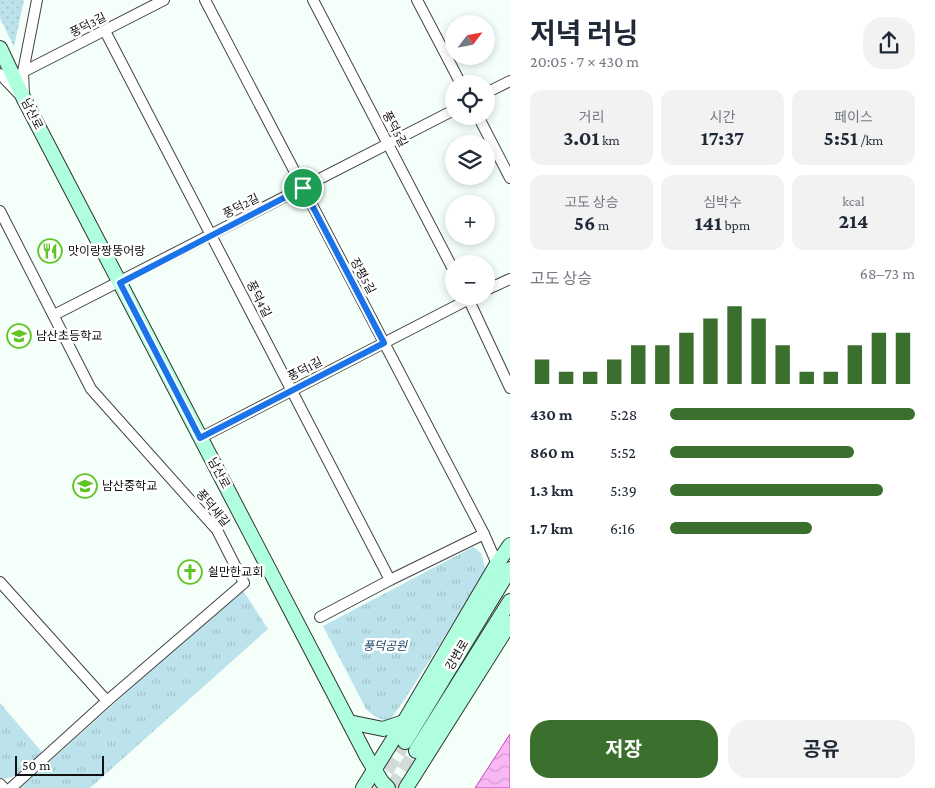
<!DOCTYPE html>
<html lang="ko">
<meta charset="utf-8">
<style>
:root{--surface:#fff;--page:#f2f2f3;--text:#1f2937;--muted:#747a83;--accent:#3b6f2e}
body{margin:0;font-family:"Crimson Pro","Noto Sans KR",serif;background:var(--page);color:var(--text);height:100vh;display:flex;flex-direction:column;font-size:19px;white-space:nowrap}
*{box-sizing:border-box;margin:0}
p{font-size:16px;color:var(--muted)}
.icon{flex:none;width:28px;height:28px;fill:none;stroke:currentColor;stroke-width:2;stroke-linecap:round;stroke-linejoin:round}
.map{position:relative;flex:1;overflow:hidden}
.details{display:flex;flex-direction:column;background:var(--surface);width:425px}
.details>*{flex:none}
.needle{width:32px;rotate:58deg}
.tools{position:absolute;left:445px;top:15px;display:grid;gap:10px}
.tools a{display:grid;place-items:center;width:50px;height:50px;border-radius:50%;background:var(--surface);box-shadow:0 2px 8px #0003;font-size:25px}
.scale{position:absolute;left:15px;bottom:12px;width:89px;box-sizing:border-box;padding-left:5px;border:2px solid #111;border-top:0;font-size:14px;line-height:18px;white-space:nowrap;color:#111;-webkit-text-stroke:4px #fff;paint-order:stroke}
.pin{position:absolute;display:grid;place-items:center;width:42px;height:42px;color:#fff;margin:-21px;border:2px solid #fff;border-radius:50%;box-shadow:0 1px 5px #0007}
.round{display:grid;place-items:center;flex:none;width:52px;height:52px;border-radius:20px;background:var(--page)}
.overview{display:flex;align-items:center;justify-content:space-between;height:85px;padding:0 20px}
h1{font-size:28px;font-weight:700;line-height:38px}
.metrics{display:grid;grid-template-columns:repeat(3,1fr);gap:8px;height:85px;padding:5px 20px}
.metrics div{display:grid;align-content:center;border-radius:12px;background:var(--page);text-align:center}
.metrics b{font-size:21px;font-weight:700}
.metrics small{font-size:14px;font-weight:400}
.metrics p{font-size:14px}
.chart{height:140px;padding:10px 20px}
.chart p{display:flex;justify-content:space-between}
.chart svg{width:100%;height:90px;margin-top:5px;stroke:var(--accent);stroke-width:6}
.primary-button{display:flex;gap:10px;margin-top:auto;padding:10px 20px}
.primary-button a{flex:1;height:58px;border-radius:20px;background:var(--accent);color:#fff;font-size:20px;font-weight:700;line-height:58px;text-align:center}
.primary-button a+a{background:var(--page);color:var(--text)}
ul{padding:0 20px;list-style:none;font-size:16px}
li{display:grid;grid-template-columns:80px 60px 1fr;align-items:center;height:38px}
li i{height:12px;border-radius:6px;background:var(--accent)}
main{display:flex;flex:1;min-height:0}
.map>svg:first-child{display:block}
</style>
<main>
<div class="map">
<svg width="510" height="788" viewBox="0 0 510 788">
<defs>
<pattern id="grass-dots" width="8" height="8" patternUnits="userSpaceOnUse" patternTransform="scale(1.25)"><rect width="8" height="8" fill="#bce3eb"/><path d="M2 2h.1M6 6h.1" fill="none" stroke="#a1c2c8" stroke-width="1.8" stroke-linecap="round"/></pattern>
<pattern id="park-tufts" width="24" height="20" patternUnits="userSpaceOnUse" patternTransform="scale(1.25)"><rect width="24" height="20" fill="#bce3eb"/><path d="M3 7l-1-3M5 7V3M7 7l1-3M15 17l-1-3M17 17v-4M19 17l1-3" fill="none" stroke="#a1c2c8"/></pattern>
<pattern id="water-waves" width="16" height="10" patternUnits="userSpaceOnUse" patternTransform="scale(1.25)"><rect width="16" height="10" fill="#f8b8f3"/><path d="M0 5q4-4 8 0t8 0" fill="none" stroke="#d49dcf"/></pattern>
</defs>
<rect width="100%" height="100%" fill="#f4fffa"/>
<!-- grass -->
<polygon fill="url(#grass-dots)" points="0,0 24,0 14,47 0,18"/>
<!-- park -->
<g fill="url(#park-tufts)">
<path d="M 473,547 L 481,553 L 486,571 L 405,699 L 390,720 C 379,720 374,717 366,709 L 323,626 Z"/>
<polygon points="242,589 268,629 90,788 20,788"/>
<path d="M 0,703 L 42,752 C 31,762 16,782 0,778 Z"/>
</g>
<!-- water -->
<polygon fill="url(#water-waves)" stroke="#d03dc3" points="510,734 510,788 475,788"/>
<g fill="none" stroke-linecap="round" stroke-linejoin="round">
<!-- secondary-tunnel -->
<g stroke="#d2dbd7" stroke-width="14" stroke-dasharray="14 7" stroke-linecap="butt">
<polyline points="375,788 405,742"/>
<polyline points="392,788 416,751"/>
</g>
<!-- street casing -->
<g stroke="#444" stroke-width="12">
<g id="street">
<polyline points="205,0 484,534 497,564"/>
<polyline points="313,0 454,271"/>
<polyline points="417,0 461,84"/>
<polyline points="105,31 390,580"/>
<polyline points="23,72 164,0"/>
<polyline points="0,74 18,93"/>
<polyline points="486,93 510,81"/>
<polyline points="24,95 23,72 37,0"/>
<polyline points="478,116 510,178"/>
<polyline points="0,211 91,389 217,530 244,583 107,701 11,788"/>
<polyline points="486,290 510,279"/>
<polyline points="467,296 510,388"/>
<polyline points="54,315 454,110"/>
<polyline points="200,438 475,296"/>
<polyline points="0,582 107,701"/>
<polyline points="320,617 390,580 484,534"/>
<polyline points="0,784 4,788"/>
</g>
</g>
<!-- secondary casing -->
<g stroke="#333" stroke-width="16">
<g id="secondary">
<polyline points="0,48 24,99 367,757 382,782 388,788"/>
<polyline points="349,722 383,729 404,722"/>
<polyline points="405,742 510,569"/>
<polyline points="416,751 510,601"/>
<polyline points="363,788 404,722 497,564 510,545"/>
<polyline points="406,788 510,623"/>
</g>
</g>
<!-- street -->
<use href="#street" stroke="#fff" stroke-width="10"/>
<!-- secondary -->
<use href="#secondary" stroke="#afffde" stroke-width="14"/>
</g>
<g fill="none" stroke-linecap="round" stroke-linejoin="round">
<!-- route casing -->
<g stroke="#fff" stroke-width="10">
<polygon id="route" points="303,188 384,343 200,438 120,283"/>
</g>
<!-- route -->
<use href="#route" stroke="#1a73e8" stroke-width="6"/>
</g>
<!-- icons -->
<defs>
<g id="restaurant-ring" transform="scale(1.25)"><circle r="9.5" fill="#fff" stroke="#5dc524" stroke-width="1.5"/><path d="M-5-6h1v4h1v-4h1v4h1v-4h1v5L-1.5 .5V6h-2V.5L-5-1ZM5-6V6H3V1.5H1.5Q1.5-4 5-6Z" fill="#5dc524"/></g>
<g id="school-ring" transform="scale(1.25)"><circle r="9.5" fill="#fff" stroke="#5dc524" stroke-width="1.5"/><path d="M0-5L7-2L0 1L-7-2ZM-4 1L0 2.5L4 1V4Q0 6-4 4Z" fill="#5dc524"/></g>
<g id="church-ring" transform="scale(1.25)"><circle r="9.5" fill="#fff" stroke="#5dc524" stroke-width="1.5"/><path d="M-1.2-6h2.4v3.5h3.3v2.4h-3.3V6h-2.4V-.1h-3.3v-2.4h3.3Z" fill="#5dc524"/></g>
</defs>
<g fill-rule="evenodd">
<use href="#restaurant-ring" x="50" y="251"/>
<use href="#school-ring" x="19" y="336"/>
<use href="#school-ring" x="85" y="486"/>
<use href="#church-ring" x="190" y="572"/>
</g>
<g text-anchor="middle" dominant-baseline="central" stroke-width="5" stroke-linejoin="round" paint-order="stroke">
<!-- street labels -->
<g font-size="12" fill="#111" stroke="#fff">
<text transform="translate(88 25) rotate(-27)">풍덕3길</text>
<text transform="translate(32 114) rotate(63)">남산로</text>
<text transform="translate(395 129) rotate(62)">풍덕5길</text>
<text transform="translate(241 206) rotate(-27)">풍덕2길</text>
<text transform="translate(363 276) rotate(62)">장평5길</text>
<text transform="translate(259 299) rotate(63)">풍덕4길</text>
<text transform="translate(305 369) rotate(-27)">풍덕1길</text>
<text transform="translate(219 473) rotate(62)">남산로</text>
<text transform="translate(213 508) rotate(50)">풍덕새길</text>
<text transform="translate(457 655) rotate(-59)">강변로</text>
</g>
<!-- poi labels -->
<g font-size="12" fill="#111" stroke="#fff" text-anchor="start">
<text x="68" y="251">맛이랑짱뚱어랑</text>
<text x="36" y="336">남산초등학교</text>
<text x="102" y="486">남산중학교</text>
<text x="208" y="572">쉴만한교회</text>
</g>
<!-- park labels -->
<g font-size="12" font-style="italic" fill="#1e466b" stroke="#fff">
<text x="385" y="646">풍덕공원</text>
</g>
</g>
</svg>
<div class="tools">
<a><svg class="needle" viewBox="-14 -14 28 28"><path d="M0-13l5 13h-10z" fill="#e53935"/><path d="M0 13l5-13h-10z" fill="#747a83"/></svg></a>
<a><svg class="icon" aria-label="locate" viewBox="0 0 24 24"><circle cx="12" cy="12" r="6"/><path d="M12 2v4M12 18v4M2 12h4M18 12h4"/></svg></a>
<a><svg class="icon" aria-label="layers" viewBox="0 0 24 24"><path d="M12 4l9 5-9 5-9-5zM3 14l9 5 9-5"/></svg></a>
<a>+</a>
<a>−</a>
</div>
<div class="scale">50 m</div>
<div class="pin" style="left:303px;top:188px;background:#1e9e55"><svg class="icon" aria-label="arrive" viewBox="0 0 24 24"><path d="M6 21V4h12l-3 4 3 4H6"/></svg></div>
</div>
<section class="details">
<div class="overview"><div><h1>저녁 러닝</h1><p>20:05 · 7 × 430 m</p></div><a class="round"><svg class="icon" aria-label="share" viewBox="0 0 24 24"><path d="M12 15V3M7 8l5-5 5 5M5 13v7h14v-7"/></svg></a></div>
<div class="metrics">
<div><p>거리</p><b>3.01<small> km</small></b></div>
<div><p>시간</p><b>17:37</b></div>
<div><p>페이스</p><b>5:51<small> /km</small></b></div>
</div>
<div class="metrics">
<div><p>고도 상승</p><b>56<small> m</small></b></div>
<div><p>심박수</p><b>141<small> bpm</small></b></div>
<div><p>kcal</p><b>214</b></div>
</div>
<div class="chart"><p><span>고도 상승</span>68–73 m</p>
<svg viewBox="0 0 160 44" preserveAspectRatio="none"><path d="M5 44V32M15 44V38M25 44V38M35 44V32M45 44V25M55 44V25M65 44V19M75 44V12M85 44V6M95 44V12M105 44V25M115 44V38M125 44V38M135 44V25M145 44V19M155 44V19"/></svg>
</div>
<ul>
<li><b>430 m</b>5:28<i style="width:100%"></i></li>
<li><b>860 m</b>5:52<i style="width:75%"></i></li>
<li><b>1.3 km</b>5:39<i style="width:87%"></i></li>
<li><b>1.7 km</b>6:16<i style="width:58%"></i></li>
</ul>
<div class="primary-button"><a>저장</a><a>공유</a></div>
</section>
</main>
